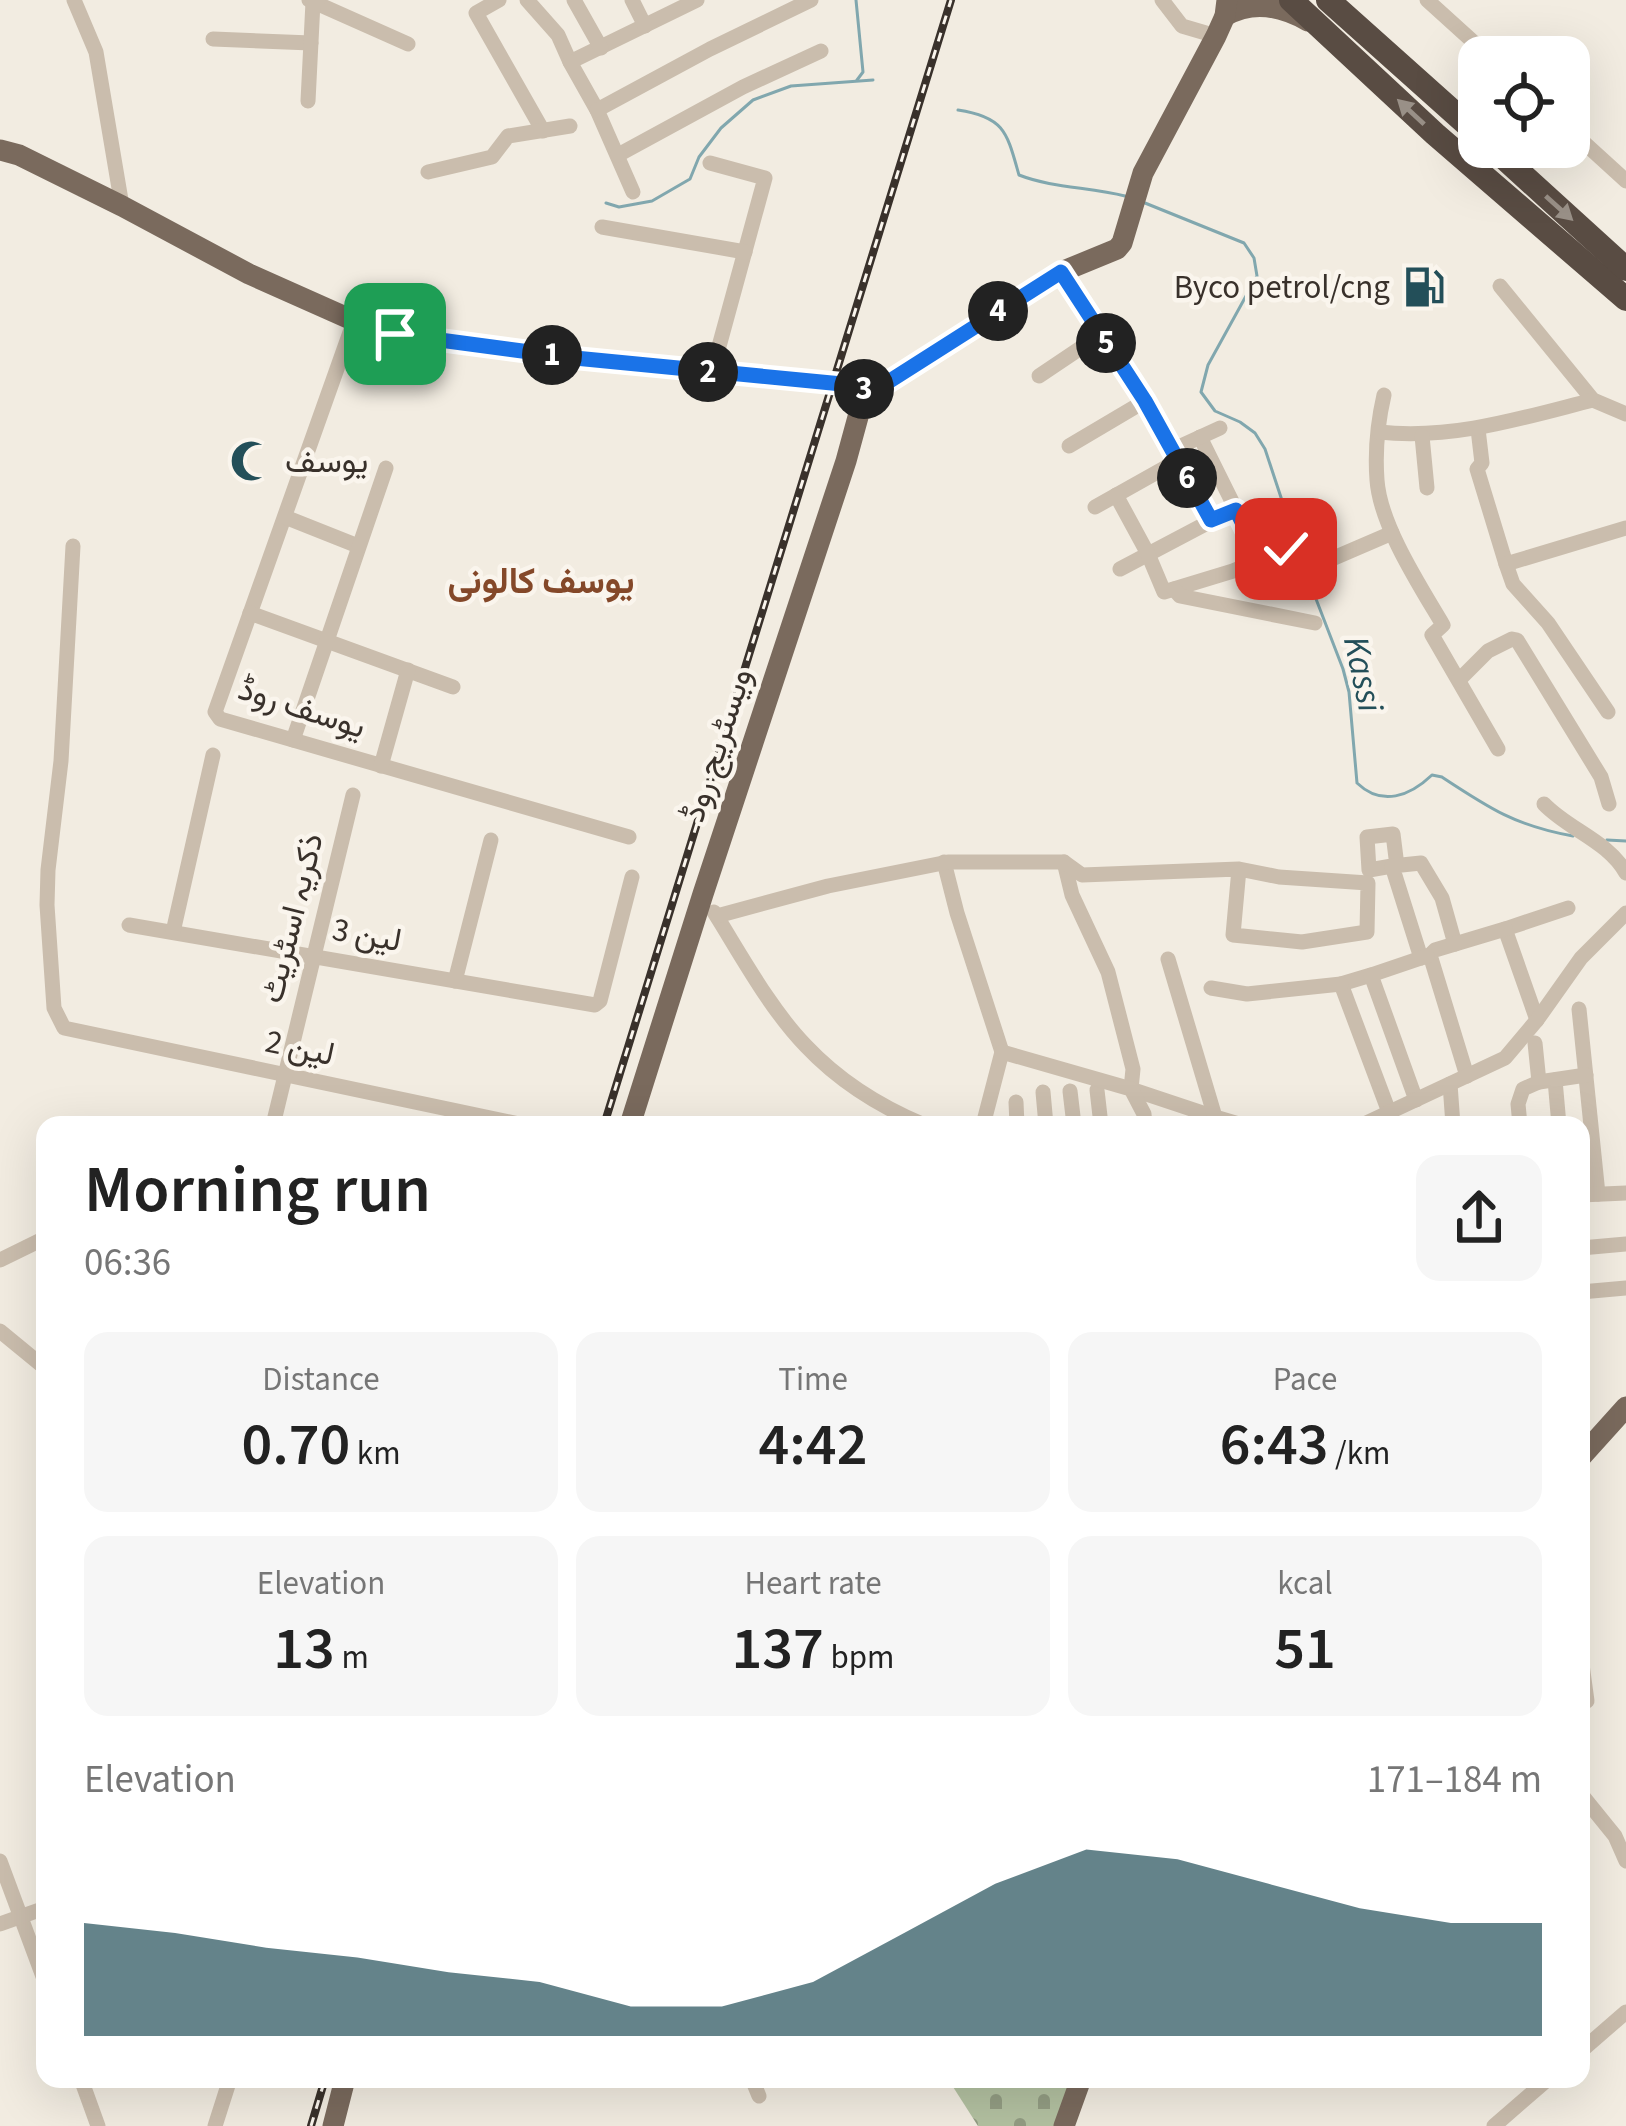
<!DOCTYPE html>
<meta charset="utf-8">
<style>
:root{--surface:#fff;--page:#f6f6f6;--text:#222;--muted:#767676;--accent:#234f59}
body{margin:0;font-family:"Source Sans 3",Vazirmatn,sans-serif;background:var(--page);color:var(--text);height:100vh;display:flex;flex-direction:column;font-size:45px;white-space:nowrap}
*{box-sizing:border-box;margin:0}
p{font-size:39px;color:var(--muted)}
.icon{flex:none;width:66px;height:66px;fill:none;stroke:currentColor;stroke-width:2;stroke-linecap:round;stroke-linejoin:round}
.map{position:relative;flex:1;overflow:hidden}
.panel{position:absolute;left:36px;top:1116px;width:1554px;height:972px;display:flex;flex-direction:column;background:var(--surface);border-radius:24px;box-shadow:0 12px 48px #0002}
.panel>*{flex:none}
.controls{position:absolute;left:1458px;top:36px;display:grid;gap:24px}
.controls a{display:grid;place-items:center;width:132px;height:132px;border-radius:24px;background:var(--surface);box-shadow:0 12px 48px #0002;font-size:60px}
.pin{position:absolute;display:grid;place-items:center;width:102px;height:102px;color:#fff;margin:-51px;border-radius:24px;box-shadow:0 6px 18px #0006}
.km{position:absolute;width:60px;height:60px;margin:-30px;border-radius:50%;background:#222;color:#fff;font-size:33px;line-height:60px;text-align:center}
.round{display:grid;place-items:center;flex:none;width:126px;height:126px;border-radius:24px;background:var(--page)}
.overview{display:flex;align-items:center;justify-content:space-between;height:204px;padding:0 48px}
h1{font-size:66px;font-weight:600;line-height:90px}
.metrics{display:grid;grid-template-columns:repeat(3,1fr);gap:18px;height:204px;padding:12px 48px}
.metrics div{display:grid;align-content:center;border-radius:24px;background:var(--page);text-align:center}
.metrics b{font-size:60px;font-weight:600}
.metrics small{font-size:33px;font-weight:400}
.metrics p{font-size:33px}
.chart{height:336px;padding:24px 48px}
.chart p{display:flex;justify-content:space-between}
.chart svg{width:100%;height:216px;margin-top:12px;fill:var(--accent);opacity:.7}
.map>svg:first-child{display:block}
</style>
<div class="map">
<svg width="1626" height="2126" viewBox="0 0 1626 2126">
<defs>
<pattern id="cemetery-stones" width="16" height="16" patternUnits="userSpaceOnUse" patternTransform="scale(3)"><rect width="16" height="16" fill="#b3c1a1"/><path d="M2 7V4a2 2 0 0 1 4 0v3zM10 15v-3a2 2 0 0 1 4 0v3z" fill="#939d83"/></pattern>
</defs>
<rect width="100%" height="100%" fill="#f2ece1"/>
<!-- cemetery -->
<polygon fill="url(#cemetery-stones)" points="948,2079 1072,2079 1058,2126 978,2126"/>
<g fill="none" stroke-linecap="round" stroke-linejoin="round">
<!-- stream -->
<g stroke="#81a7ae" stroke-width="3">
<polyline points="856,0 863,72 857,80"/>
<path d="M 958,110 C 1005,117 1007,133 1019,175 C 1052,188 1090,187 1125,196"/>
<polyline points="606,203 619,207 652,201 690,179 699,157 721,128 753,100 791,86 873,80"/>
<path d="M 1145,203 L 1244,243 L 1254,258 L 1257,276 L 1208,365 L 1201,392 L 1215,411 L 1240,422 L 1255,433 L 1265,449 L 1306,573 L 1343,669 L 1349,692 L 1357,783 C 1382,807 1410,796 1432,775 L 1442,777 C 1489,808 1516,826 1573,836"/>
<polyline points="1607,840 1626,841"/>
</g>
<!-- minor -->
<g stroke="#cabdad" stroke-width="15">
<polyline points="74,0 96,52 122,206"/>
<polyline points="309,0 408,44"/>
<polyline points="499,0 476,13 543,131"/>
<polyline points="527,0 558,35 570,62 697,0"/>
<polyline points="574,0 601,48"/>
<polyline points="632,0 645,26"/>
<polyline points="1162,0 1182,26 1216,36"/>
<polyline points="1427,0 1490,57"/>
<polyline points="213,39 311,43"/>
<polyline points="570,62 597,110 633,192"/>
<polyline points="308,101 313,2 318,0"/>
<polyline points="597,110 710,49 811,0"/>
<polyline points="1569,129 1626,181"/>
<polyline points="618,155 743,87 821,51"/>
<polyline points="710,163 765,178 712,372"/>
<polyline points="428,172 492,157 508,136 570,126"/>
<polyline points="602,227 745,252"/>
<polyline points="1061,272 1145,401 1211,521 1120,569"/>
<polyline points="1500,286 1593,400 1626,414"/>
<polyline points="354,321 215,712 220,719 629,837"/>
<polyline points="1039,376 1100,335"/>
<path d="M 1384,395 C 1378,421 1375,453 1377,480 C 1380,525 1420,586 1443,625 L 1432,635 L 1498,749"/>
<polyline points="1478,429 1482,463 1477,469 1506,564"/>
<path d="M 1379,432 C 1453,440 1522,418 1593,400"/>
<polyline points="1422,436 1427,488"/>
<polyline points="1200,437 1261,560"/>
<polyline points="1069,446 1145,401"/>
<polyline points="1172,450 1220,428"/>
<polyline points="1116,495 1148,554 1164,592 1233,571 1285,549"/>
<polyline points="1095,507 1177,461"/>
<polyline points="285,517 358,546"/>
<polyline points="73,546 61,761 48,870 47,905 54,1008 64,1028 524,1125"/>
<polyline points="1313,567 1392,533"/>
<polyline points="1174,589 1180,596 1315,623"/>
<polyline points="250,613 453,687"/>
<polyline points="1459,680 1488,651 1512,639 1517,640 1601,777 1609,804"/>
<polyline points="1608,712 1548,623 1513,584 1506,564 1626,528"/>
<polyline points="293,740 386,468"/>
<polyline points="381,766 408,670"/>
<path d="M 1544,804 C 1569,830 1608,841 1626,873"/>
<polyline points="944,862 957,913 1002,1052"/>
<polyline points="1064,862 1072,895 1108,972 1133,1069 1131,1089 1215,1117"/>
<polyline points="1392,866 1369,870 1367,837 1393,834 1397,866"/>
<path d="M 714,912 C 741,955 770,1009 806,1046 C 838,1080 881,1107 924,1125"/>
<polyline points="717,916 828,886 948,862 1064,862 1082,875 1239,869 1279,877 1368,883 1367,932 1302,942 1233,935 1239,869"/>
<polyline points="129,925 595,1005 600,1001 632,877"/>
<polyline points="173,932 213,755"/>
<polyline points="1421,958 1392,866 1421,863 1442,898 1455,944"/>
<polyline points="1168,959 1215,1117 1242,1125"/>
<polyline points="1371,975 1341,984 1389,1112"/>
<polyline points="455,981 491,840"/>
<polyline points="1211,988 1247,994 1341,984"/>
<polyline points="1579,1009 1598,1194"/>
<polyline points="1537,1020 1505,929 1568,908"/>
<polyline points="1535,1043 1539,1082"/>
<polyline points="1467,1076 1430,955 1435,950 1505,929"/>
<polyline points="1555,1080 1559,1125"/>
<polyline points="1450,1084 1453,1125"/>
<polyline points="1097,1090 1101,1125"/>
<polyline points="1070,1091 1074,1125"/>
<polyline points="1043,1092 1046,1125"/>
<polyline points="1416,1100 1371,975 1427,956"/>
<polyline points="1016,1102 1017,1125"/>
<polyline points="84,1125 84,1124"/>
<polyline points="273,1125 353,795"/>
<polyline points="983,1125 1002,1052 1131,1089 1144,1114 1145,1125"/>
<polyline points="1362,1125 1505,1058 1537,1020 1581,958 1626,913"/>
<polyline points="1520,1125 1518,1104 1523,1089 1539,1082 1586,1075"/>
<polyline points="1581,1195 1626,1193"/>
<polyline points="1581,1248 1626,1244"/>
<polyline points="0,1260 45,1238"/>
<polyline points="1581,1292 1626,1288"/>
<polyline points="0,1331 45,1368"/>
<polyline points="1581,1372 1582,1382"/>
<polyline points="1581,1657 1587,1701"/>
<polyline points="1581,1794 1615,1836 1626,1861"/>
<polyline points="0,1861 45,1982"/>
<polyline points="0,1924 45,1908"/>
<polyline points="1581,2051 1626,2012"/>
<polyline points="81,2079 98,2126"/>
<polyline points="752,2079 759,2096"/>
<polyline points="215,2126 230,2079"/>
<polyline points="1494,2126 1548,2079"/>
</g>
<!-- major -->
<g stroke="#7a6a5d" stroke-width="21">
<path d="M 1225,16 C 1253,0 1281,6 1308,21"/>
<polyline points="0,150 19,155 122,206 249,274 377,331 575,358 842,384 875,391"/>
<polyline points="630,1125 703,894 846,461 861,406 875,391 1061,272 1117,249 1122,243 1143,173 1216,36 1225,16 1227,0"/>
<polyline points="1581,1457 1626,1407"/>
<polyline points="333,2126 345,2079"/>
<polyline points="1064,2126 1081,2079"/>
</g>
<!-- highway -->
<g stroke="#594c43" stroke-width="24">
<polyline points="1291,0 1435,134 1626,299"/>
<polyline points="1328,0 1479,135"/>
<polyline points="1492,147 1626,269"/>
</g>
<!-- rail casing -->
<g stroke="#39312b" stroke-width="8">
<g id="rail">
<polyline points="604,1125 951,0"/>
<polyline points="311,2126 325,2079"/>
</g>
</g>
<!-- rail -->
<use href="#rail" stroke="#faf5ed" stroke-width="3" stroke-dasharray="9" stroke-linecap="butt"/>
</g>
<!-- one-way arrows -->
<defs><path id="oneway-solid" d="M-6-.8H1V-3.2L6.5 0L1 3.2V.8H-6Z" transform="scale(3)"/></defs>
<g fill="#999087">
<use href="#oneway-solid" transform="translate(1411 112) rotate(-137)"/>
<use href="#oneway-solid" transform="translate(1559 208) rotate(42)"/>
</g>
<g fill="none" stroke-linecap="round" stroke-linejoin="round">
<!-- route casing -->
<g stroke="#fff" stroke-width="24">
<polyline id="route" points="395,334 575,358 842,384 874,391 1061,272 1145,401 1211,520 1236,510 1261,560 1286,549"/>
</g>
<!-- route -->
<use href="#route" stroke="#1a73e8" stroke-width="15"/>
</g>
<!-- icons -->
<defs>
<g id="fuel-bare" transform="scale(3.24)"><path d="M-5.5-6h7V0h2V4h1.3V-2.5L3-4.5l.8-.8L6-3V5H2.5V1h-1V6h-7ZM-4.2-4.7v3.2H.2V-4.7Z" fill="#234f59" stroke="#faf5ed" stroke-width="2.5" paint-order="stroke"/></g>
<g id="mosque-bare" transform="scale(3.24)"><path d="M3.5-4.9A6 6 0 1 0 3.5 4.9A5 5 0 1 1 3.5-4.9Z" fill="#234f59" stroke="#faf5ed" stroke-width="2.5" paint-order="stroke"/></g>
</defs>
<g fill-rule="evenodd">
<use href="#fuel-bare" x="1424" y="287"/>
<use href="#mosque-bare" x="251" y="461"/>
</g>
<g text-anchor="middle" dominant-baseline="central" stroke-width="9" stroke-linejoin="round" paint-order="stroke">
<!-- poi labels -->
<g font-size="33" fill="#39312b" stroke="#faf5ed" text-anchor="end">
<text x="1390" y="287">Byco petrol/cng</text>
<text x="285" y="461" text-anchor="start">یوسف</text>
</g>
<!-- street labels -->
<g font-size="33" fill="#39312b" stroke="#faf5ed">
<text transform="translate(302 708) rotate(18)">یوسف روڈ</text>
<text transform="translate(717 745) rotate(-72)">ویسٹریج روڈ</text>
<text transform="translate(292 918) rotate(-76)">ذکریہ اسٹریٹ</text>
<text transform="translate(367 935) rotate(10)">لین 3</text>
<text transform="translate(300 1048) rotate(12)">لین 2</text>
</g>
<!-- neighbourhood labels -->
<g font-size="36" font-weight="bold" fill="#844829" stroke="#faf5ed">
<text x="541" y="581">یوسف کالونی</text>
</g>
<!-- water labels -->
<g font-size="36" font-style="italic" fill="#234f59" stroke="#faf5ed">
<text transform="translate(1363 674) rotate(78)">Kassi</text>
</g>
</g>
</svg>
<div class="controls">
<a><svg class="icon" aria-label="locate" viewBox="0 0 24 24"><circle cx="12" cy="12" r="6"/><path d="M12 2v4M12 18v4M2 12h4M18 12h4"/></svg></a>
</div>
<div class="pin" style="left:395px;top:334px;background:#1e9e55"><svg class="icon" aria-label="arrive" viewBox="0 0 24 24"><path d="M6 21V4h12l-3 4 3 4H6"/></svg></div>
<div class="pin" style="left:1286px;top:549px;background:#d93025"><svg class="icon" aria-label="check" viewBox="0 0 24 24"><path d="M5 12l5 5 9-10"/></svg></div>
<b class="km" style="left:552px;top:355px">1</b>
<b class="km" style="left:708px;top:372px">2</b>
<b class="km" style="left:864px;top:389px">3</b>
<b class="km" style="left:998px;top:311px">4</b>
<b class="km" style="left:1106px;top:343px">5</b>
<b class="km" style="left:1187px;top:478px">6</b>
<section class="panel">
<div class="overview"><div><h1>Morning run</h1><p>06:36</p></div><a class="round"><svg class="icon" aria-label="share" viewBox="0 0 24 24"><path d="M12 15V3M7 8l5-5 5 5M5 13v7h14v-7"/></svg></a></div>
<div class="metrics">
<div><p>Distance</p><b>0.70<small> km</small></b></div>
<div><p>Time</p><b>4:42</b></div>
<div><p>Pace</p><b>6:43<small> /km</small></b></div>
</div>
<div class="metrics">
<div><p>Elevation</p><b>13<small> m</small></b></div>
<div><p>Heart rate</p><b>137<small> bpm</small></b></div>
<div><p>kcal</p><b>51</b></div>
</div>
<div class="chart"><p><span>Elevation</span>171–184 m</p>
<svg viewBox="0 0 160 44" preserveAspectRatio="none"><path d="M0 44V21L10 23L20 26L30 28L40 31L50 33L60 38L70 38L80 33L90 23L100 13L110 6L120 8L130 13L140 18L150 21L160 21V44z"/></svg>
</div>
</section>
</div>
